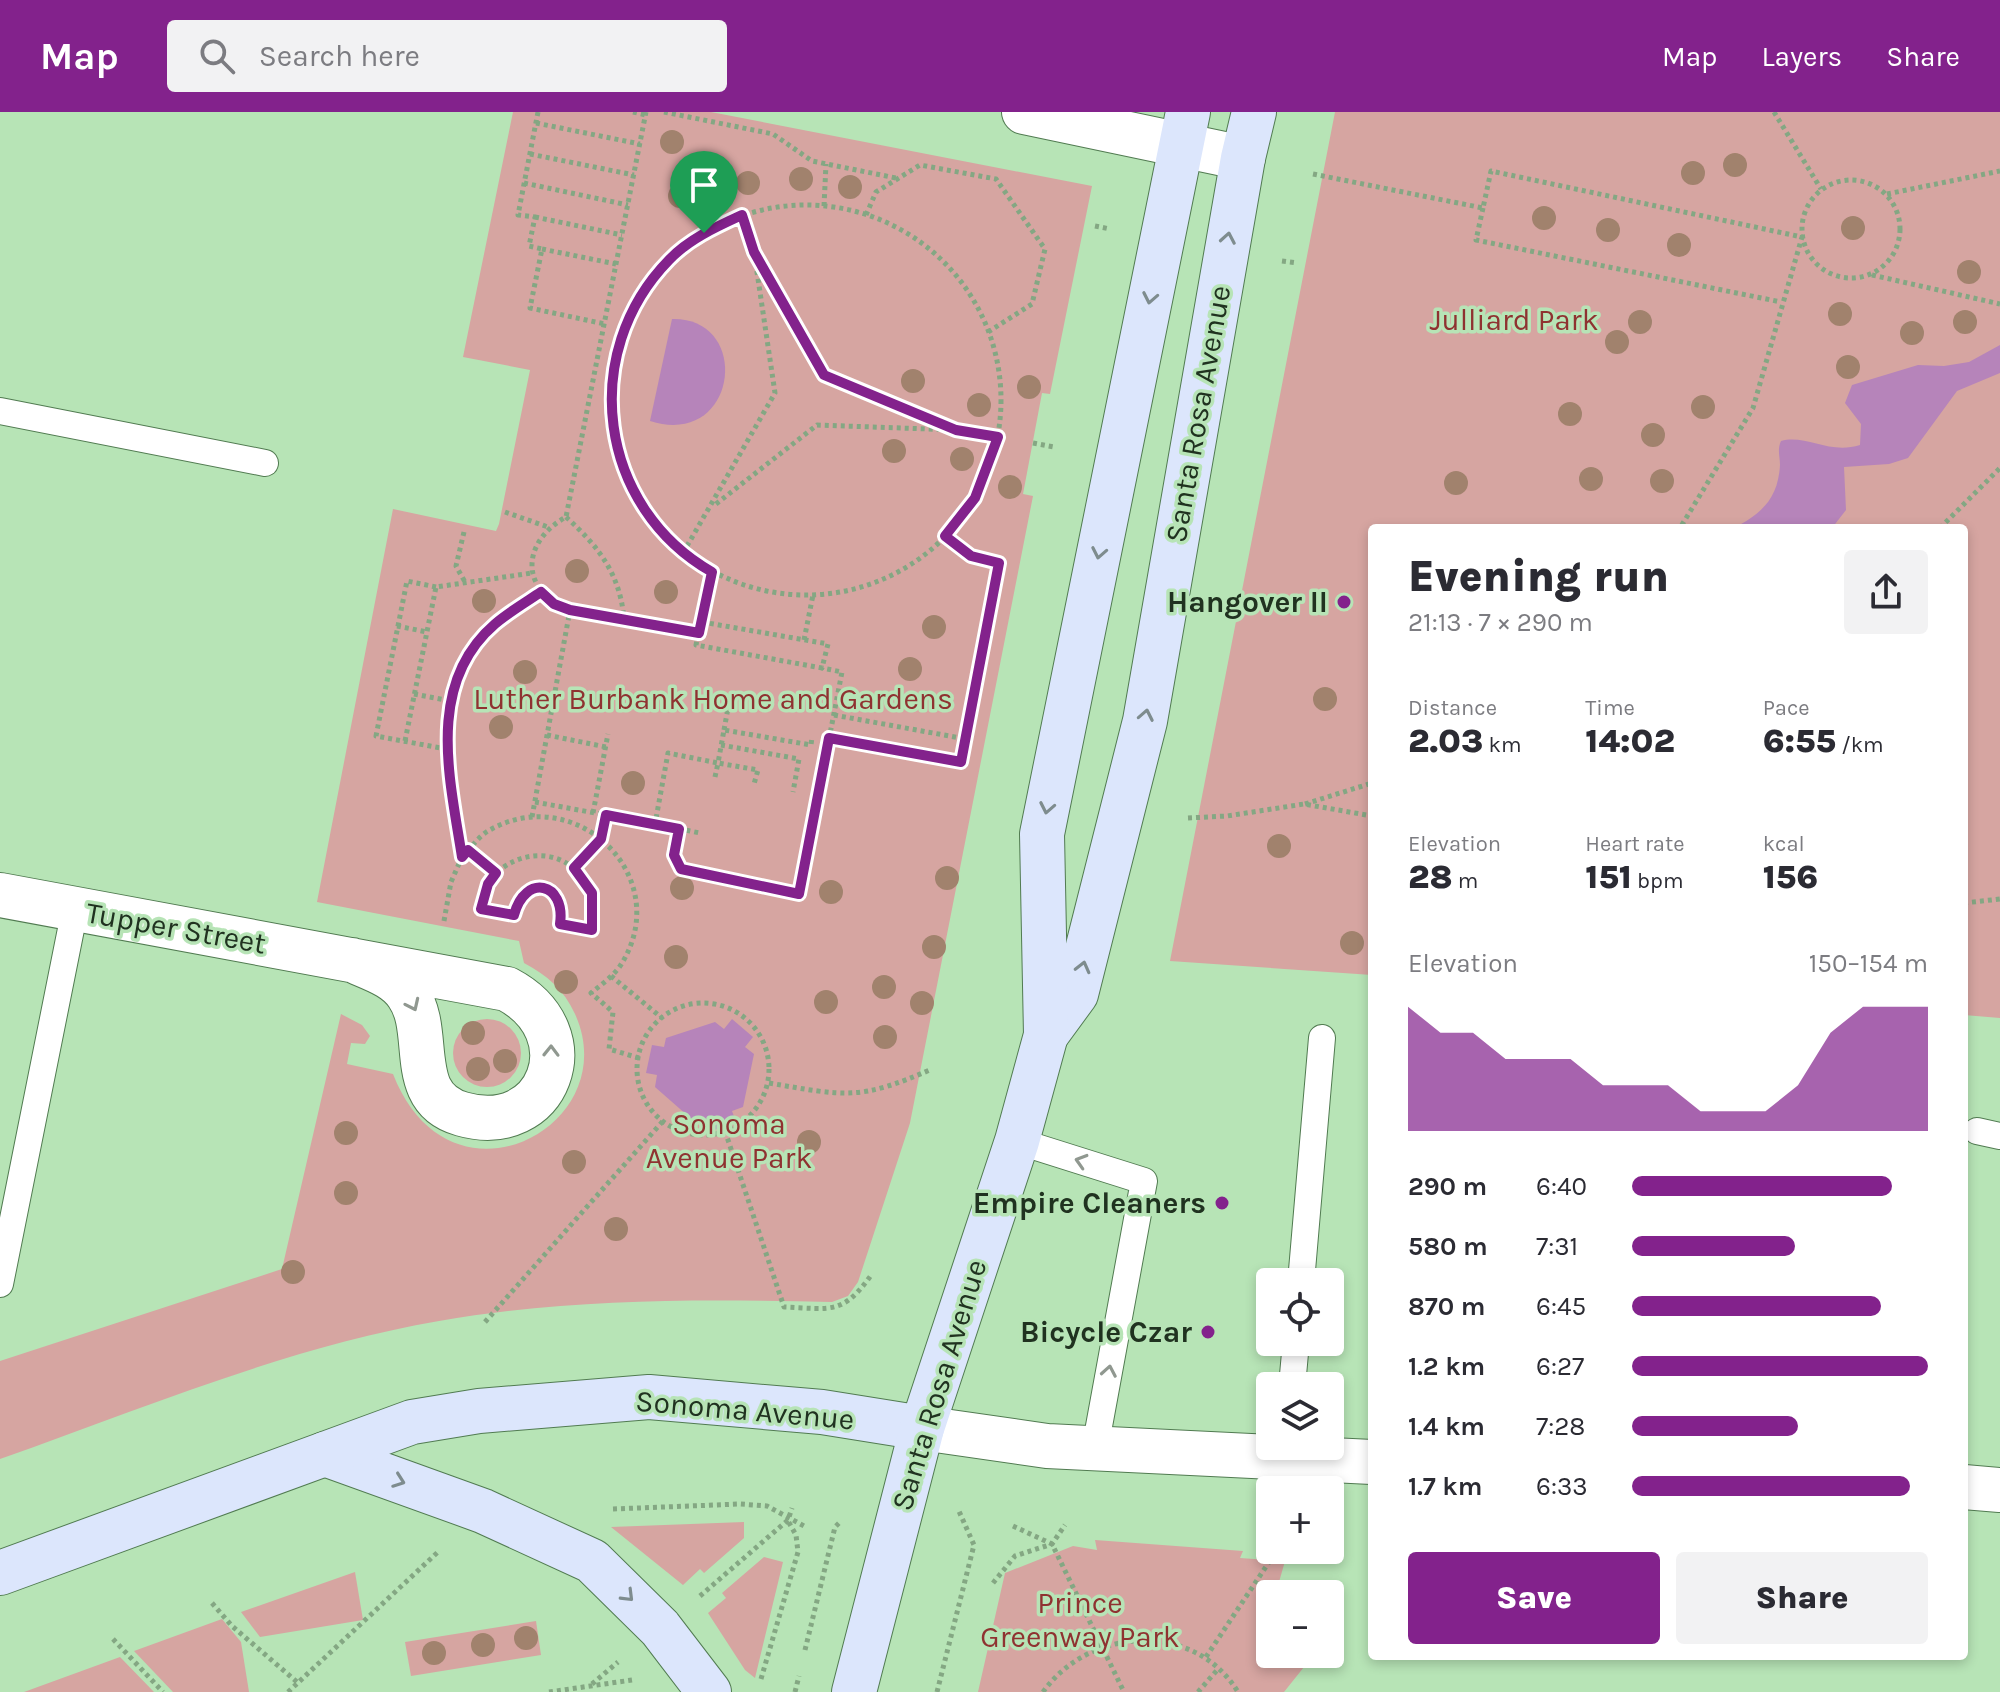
<!DOCTYPE html>
<meta charset="utf-8">
<style>
:root{--surface:#fff;--page:#f2f2f3;--text:#2b2b33;--muted:#7c7c81;--accent:#83228c}
body{margin:0;font-family:Karla,sans-serif;background:var(--page);color:var(--text);height:100vh;display:flex;flex-direction:column;font-size:30px;white-space:nowrap}
*{box-sizing:border-box;margin:0}
p{font-size:26px;color:var(--muted)}
.icon{flex:none;width:44px;height:44px;fill:none;stroke:currentColor;stroke-width:2;stroke-linecap:round;stroke-linejoin:round}
.map{position:relative;flex:1;overflow:hidden}
.side{position:absolute;left:1368px;top:412px;width:600px;height:1136px;display:flex;flex-direction:column;background:var(--surface);border-radius:8px;box-shadow:0 4px 12px #0003}
.side>*{flex:none}
.tools{position:absolute;left:1256px;top:1156px;display:grid;gap:16px}
.tools a{display:grid;place-items:center;width:88px;height:88px;border-radius:8px;background:var(--surface);box-shadow:0 4px 12px #0003;font-size:40px}
.pin{position:absolute;display:grid;place-items:center;width:68px;height:68px;color:#fff;margin:-82px -34px;border-radius:50% 50% 50% 0;rotate:-45deg;box-shadow:0 0 8px #0007}
.pin .icon{rotate:45deg}
.round{display:grid;place-items:center;flex:none;width:84px;height:84px;border-radius:8px;background:var(--page)}
.head{display:flex;align-items:center;justify-content:space-between;height:136px;padding:0 40px}
h1{font-size:44px;font-weight:800;line-height:60px}
.stats{display:grid;grid-template-columns:repeat(3,1fr);gap:12px;height:136px;padding:8px 40px}
.stats div{display:grid;align-content:center}
.stats b{font-size:34px;font-weight:800}
.stats small{font-size:22px;font-weight:400}
.stats p{font-size:22px}
.chart{height:224px;padding:16px 40px}
.chart p{display:flex;justify-content:space-between}
.chart svg{width:100%;height:144px;margin-top:8px;fill:var(--accent);opacity:.7}
.cta{display:flex;gap:16px;margin-top:auto;padding:16px 40px}
.cta a{flex:1;height:92px;border-radius:8px;background:var(--accent);color:#fff;font-size:32px;font-weight:800;line-height:92px;text-align:center}
.cta a+a{background:var(--page);color:var(--text)}
ul{padding:0 40px;list-style:none;font-size:26px}
li{display:grid;grid-template-columns:128px 96px 1fr;align-items:center;height:60px}
li i{height:20px;border-radius:10px;background:var(--accent)}
header{display:flex;align-items:center;gap:48px;box-sizing:border-box;height:112px;padding:0 40px;background:var(--accent);color:#fff}
header strong{font-size:38px}
nav{display:flex;gap:44px;margin-inline-start:auto;font-size:28px}
.search{width:560px;height:72px;background:var(--page);display:flex;align-items:center;gap:20px;box-sizing:border-box;padding:0 28px;border-radius:8px;color:var(--muted);font-size:30px}
.map>svg:first-child{display:block}
</style>
<header>
<strong>Map</strong>
<div class="search"><svg class="icon" aria-label="search" viewBox="0 0 24 24"><circle cx="10" cy="10" r="6"/><path d="M15 15l6 6"/></svg>Search here</div>
<nav><a>Map</a><a>Layers</a><a>Share</a></nav>
</header>
<div class="map">
<svg width="2000" height="1580" viewBox="0 0 2000 1580">
<rect width="100%" height="100%" fill="#b7e4b6"/>
<!-- green -->
<g fill="#d6a5a1">
<path d="M 513,0 L 711,0 L 1092,74 L 1050,282 L 1042,281 L 1023,382 L 1033,384 L 910,1011 L 858,1170 L 848,1184 L 832,1190 C 700,1187 570,1186 439,1209 C 288,1235 144,1296 0,1347 L 0,1249 L 282,1157 L 341,902 L 362,913 L 370,924 L 365,932 L 351,931 L 347,952 L 393,962 C 450,1108 626,1014 575,902 C 564,878 547,863 524,851 L 519,829 L 317,790 L 393,397 L 496,419 L 499,412 L 530,258 L 463,245 Z"/>
<polygon points="1335,0 2000,0 2000,906 1964,903 1964,416 1372,416 1372,863 1170,849"/>
<circle cx="487" cy="941" r="34"/>
<polygon points="744,1410 744,1426 704,1461 700,1457 683,1473 611,1415"/>
<polygon points="1095,1428 1243,1439 1240,1446 1285,1449 1279,1470 1293,1482 1270,1482 1270,1542 1295,1542 1304,1555 1284,1580 978,1580 1005,1461 1073,1434 1097,1438"/>
<polygon points="764,1445 783,1450 755,1566 745,1558 708,1501 726,1486 722,1481"/>
<polygon points="355,1460 363,1508 260,1525 241,1500"/>
<polygon points="222,1507 241,1530 249,1580 173,1580 134,1539"/>
<polygon points="536,1509 541,1543 411,1564 405,1530"/>
<polygon points="120,1545 154,1580 24,1580"/>
</g>
<!-- water -->
<g fill="#b684ba">
<path d="M 672,207 C 753,205 738,337 650,309 Z"/>
<path d="M 2000,233 L 2000,261 L 1957,279 L 1908,346 L 1889,352 L 1844,355 L 1846,398 L 1832,416 L 1734,416 C 1762,401 1778,387 1780,353 C 1780,344 1777,338 1781,329 C 1806,322 1829,343 1860,333 L 1861,312 L 1845,291 L 1852,273 L 1918,253 L 1944,254 L 1969,250 Z"/>
<polygon points="732,907 753,925 745,935 754,942 743,995 732,999 736,1010 711,1019 707,1007 696,1011 655,975 657,963 646,961 652,933 664,935 666,926 715,910 724,917"/>
</g>
<g fill="none" stroke-linecap="round" stroke-linejoin="round">
<!-- lane casing -->
<g stroke="#517b51" stroke-width="28">
<g id="lane">
<polyline points="0,299 265,351"/>
<polyline points="1977,1019 2000,1024"/>
<polyline points="1017,1029 1144,1069 1095,1336"/>
<polyline points="1301,1170 1322,926"/>
<polyline points="0,1172 75,797"/>
<polyline points="1292,1274 1296,1230"/>
</g>
</g>
<!-- street casing -->
<g stroke="#517b51" stroke-width="46">
<g id="street">
<polyline points="1024,0 1243,46"/>
<path d="M 0,783 L 507,877 C 590,921 549,1027 462,1002 C 404,986 434,920 408,883 C 396,864 372,857 352,848"/>
<polyline points="922,1316 1047,1334 1372,1350"/>
<polyline points="1964,1375 2000,1378"/>
</g>
</g>
<!-- secondary casing -->
<g stroke="#517b51" stroke-width="46">
<g id="secondary">
<polyline points="1046,923 1076,882 1145,609 1243,46 1254,0"/>
<polyline points="325,1342 483,1399 592,1449 660,1516 709,1580"/>
<polyline points="0,1461 412,1310 479,1299 649,1285 822,1300 922,1316"/>
<polyline points="854,1580 922,1316 1017,1029 1046,923 1042,722 1188,0"/>
</g>
</g>
<!-- path -->
<g stroke="#84a783" stroke-width="5" stroke-dasharray="4 4" stroke-linecap="butt">
<polyline points="538,0 518,103 535,105 529,134 542,137 530,196 605,212"/>
<polyline points="633,0 646,3"/>
<polyline points="664,0 773,22 812,49 896,66"/>
<polyline points="1774,0 1821,77"/>
<polyline points="536,11 640,32"/>
<polyline points="530,42 634,63"/>
<polyline points="1313,62 1483,96 1491,59 1802,125 1753,296 1680,416"/>
<circle cx="1851" cy="117" r="49"/>
<polyline points="524,71 628,93"/>
<polyline points="1887,82 2000,59"/>
<circle cx="806" cy="288" r="195"/>
<polyline points="824,94 826,52"/>
<polyline points="1483,96 1476,128 1781,190"/>
<polyline points="866,103 876,80 920,53 996,67 1045,137 1032,192 988,220"/>
<polyline points="535,105 622,123"/>
<polyline points="1095,114 1110,117"/>
<polyline points="542,137 616,152"/>
<polyline points="757,144 824,263 951,316"/>
<polyline points="1282,149 1297,151"/>
<polyline points="1872,163 2000,192"/>
<polyline points="1033,331 1054,335"/>
<polyline points="716,392 817,313 956,318 1007,327"/>
<polyline points="505,400 548,415"/>
<path d="M 566,405 C 599,435 620,462 624,507"/>
<polyline points="1940,416 2000,356"/>
<polyline points="464,420 456,454 465,470"/>
<polyline points="683,441 775,281 754,140 742,103"/>
<polyline points="436,475 407,469 376,624 446,637"/>
<polyline points="570,498 699,521"/>
<polyline points="702,510 828,532 822,556 696,533 712,460"/>
<polyline points="397,514 427,520"/>
<polyline points="804,528 813,483"/>
<polyline points="414,582 451,589"/>
<polyline points="834,603 966,627"/>
<polyline points="724,618 730,585 737,585"/>
<polyline points="547,623 606,635"/>
<polyline points="829,626 961,650 999,451 971,444 945,424"/>
<polyline points="405,629 436,475 532,461"/>
<polyline points="721,633 799,647 793,680"/>
<polyline points="715,665 718,651 758,658 754,672"/>
<polyline points="535,690 655,712 668,641 718,651 724,618 811,633 812,625"/>
<polyline points="1305,692 1372,671"/>
<polyline points="593,701 608,622"/>
<path d="M 532,705 L 570,498 C 519,479 521,430 566,405 L 646,0"/>
<polyline points="1188,706 1227,704 1304,692 1372,704"/>
<polyline points="655,712 700,721"/>
<polyline points="679,717 674,743 681,757 799,782 842,560 822,556"/>
<path d="M 468,738 L 496,761 L 488,772 L 481,797 L 514,803 C 525,762 566,770 560,812 L 592,818 C 606,757 543,720 496,761"/>
<path d="M 462,745 C 470,737 478,725 488,719 C 575,668 675,764 622,851 C 615,863 602,872 591,881 L 613,900 L 609,937 L 639,946"/>
<polyline points="574,756 601,727 606,703"/>
<polyline points="1964,791 2000,787"/>
<polyline points="444,809 451,770 462,745 446,637 451,589 470,544 494,513 541,480"/>
<polyline points="611,864 662,906"/>
<circle cx="703" cy="957" r="66"/>
<path d="M 769,971 C 845,984 859,989 932,957"/>
<path d="M 725,1019 L 784,1195 C 832,1197 843,1203 872,1162"/>
<polyline points="485,1210 663,1009"/>
<polyline points="613,1397 740,1392 767,1394 806,1415"/>
<polyline points="1013,1414 1052,1432 1124,1580"/>
<polyline points="993,1471 1015,1444 1052,1432 1065,1413"/>
<polyline points="700,1484 788,1408 792,1396"/>
<polyline points="212,1491 232,1514 297,1570"/>
<polyline points="113,1527 163,1580"/>
<polyline points="805,1538 835,1415 840,1410"/>
<polyline points="1206,1545 1277,1438"/>
<polyline points="761,1567 798,1440 796,1423 788,1409"/>
<polyline points="592,1572 618,1550"/>
<polyline points="288,1580 439,1439"/>
<polyline points="549,1580 632,1568"/>
<polyline points="795,1580 799,1564"/>
<polyline points="937,1580 974,1433 958,1397"/>
<path d="M 1043,1580 C 1089,1515 1194,1508 1238,1580"/>
<polyline points="1198,1580 1219,1556"/>
</g>
<!-- lane -->
<use href="#lane" stroke="#fff" stroke-width="26"/>
<!-- street -->
<use href="#street" stroke="#fff" stroke-width="44"/>
<!-- secondary -->
<use href="#secondary" stroke="#dce6fc" stroke-width="44"/>
</g>
<!-- trees -->
<g fill="#a1826d">
<circle cx="672" cy="30" r="12"/>
<circle cx="1735" cy="53" r="12"/>
<circle cx="1693" cy="61" r="12"/>
<circle cx="801" cy="67" r="12"/>
<circle cx="748" cy="71" r="12"/>
<circle cx="850" cy="75" r="12"/>
<circle cx="680" cy="84" r="12"/>
<circle cx="1544" cy="106" r="12"/>
<circle cx="1853" cy="116" r="12"/>
<circle cx="1608" cy="118" r="12"/>
<circle cx="1679" cy="133" r="12"/>
<circle cx="1969" cy="160" r="12"/>
<circle cx="1840" cy="202" r="12"/>
<circle cx="1640" cy="210" r="12"/>
<circle cx="1965" cy="210" r="12"/>
<circle cx="1912" cy="221" r="12"/>
<circle cx="1617" cy="230" r="12"/>
<circle cx="1848" cy="255" r="12"/>
<circle cx="913" cy="269" r="12"/>
<circle cx="1029" cy="275" r="12"/>
<circle cx="979" cy="293" r="12"/>
<circle cx="1703" cy="295" r="12"/>
<circle cx="1570" cy="302" r="12"/>
<circle cx="1653" cy="323" r="12"/>
<circle cx="894" cy="339" r="12"/>
<circle cx="962" cy="347" r="12"/>
<circle cx="1591" cy="367" r="12"/>
<circle cx="1662" cy="369" r="12"/>
<circle cx="1456" cy="371" r="12"/>
<circle cx="1010" cy="375" r="12"/>
<circle cx="577" cy="459" r="12"/>
<circle cx="666" cy="480" r="12"/>
<circle cx="484" cy="489" r="12"/>
<circle cx="934" cy="515" r="12"/>
<circle cx="910" cy="557" r="12"/>
<circle cx="525" cy="560" r="12"/>
<circle cx="1325" cy="587" r="12"/>
<circle cx="501" cy="615" r="12"/>
<circle cx="633" cy="671" r="12"/>
<circle cx="1279" cy="734" r="12"/>
<circle cx="947" cy="766" r="12"/>
<circle cx="682" cy="776" r="12"/>
<circle cx="831" cy="780" r="12"/>
<circle cx="1352" cy="831" r="12"/>
<circle cx="934" cy="835" r="12"/>
<circle cx="676" cy="845" r="12"/>
<circle cx="566" cy="870" r="12"/>
<circle cx="884" cy="875" r="12"/>
<circle cx="826" cy="890" r="12"/>
<circle cx="922" cy="891" r="12"/>
<circle cx="473" cy="921" r="12"/>
<circle cx="885" cy="925" r="12"/>
<circle cx="505" cy="949" r="12"/>
<circle cx="478" cy="957" r="12"/>
<circle cx="346" cy="1021" r="12"/>
<circle cx="809" cy="1030" r="12"/>
<circle cx="574" cy="1050" r="12"/>
<circle cx="346" cy="1081" r="12"/>
<circle cx="616" cy="1117" r="12"/>
<circle cx="293" cy="1160" r="12"/>
<circle cx="526" cy="1526" r="12"/>
<circle cx="483" cy="1533" r="12"/>
<circle cx="434" cy="1541" r="12"/>
</g>
<!-- one-way arrows -->
<defs><path id="oneway-chevron" d="M-2-3.5L2.5 0L-2 3.5" fill="none" stroke-width="1.6" stroke-linecap="round" stroke-linejoin="round" transform="scale(2)"/></defs>
<g stroke="#7e8c8e">
<use href="#oneway-chevron" transform="translate(1228 126) rotate(-80)"/>
<use href="#oneway-chevron" transform="translate(1150 186) rotate(101)"/>
<use href="#oneway-chevron" transform="translate(1099 441) rotate(101)"/>
<use href="#oneway-chevron" transform="translate(1146 603) rotate(-79)"/>
<use href="#oneway-chevron" transform="translate(1047 696) rotate(101)"/>
<use href="#oneway-chevron" transform="translate(1083 855) rotate(-76)"/>
<use href="#oneway-chevron" transform="translate(399 1369) rotate(20)"/>
<use href="#oneway-chevron" transform="translate(628 1484) rotate(45)"/>
</g>
<g stroke="#909890">
<use href="#oneway-chevron" transform="translate(413 893) rotate(65)"/>
<use href="#oneway-chevron" transform="translate(551 939) rotate(-89)"/>
<use href="#oneway-chevron" transform="translate(1081 1049) rotate(-163)"/>
<use href="#oneway-chevron" transform="translate(1109 1259) rotate(-80)"/>
</g>
<g fill="none" stroke-linecap="round" stroke-linejoin="round">
<!-- route casing -->
<g stroke="#fff" stroke-width="16">
<path id="route" d="M 742,103 L 754,140 L 824,263 L 956,318 L 998,325 L 975,386 L 945,424 L 971,444 L 999,451 L 961,650 L 829,626 L 799,782 L 681,757 L 674,743 L 679,717 L 606,703 L 601,727 L 574,756 L 592,781 L 592,818 L 560,812 C 566,770 525,761 514,803 L 481,797 L 488,772 L 496,761 L 468,738 L 462,745 C 450,667 425,572 495,512 C 509,500 526,490 541,480 L 554,492 L 570,498 L 699,521 L 712,460 C 598,395 578,241 669,148 C 689,127 716,115 742,103 Z"/>
</g>
<!-- route -->
<use href="#route" stroke="#83228c" stroke-width="10"/>
</g>
<!-- markers -->
<g fill="#83228c" stroke="#b7e4b6" stroke-width="3">
<circle cx="1344" cy="490" r="8"/>
<circle cx="1222" cy="1091" r="8"/>
<circle cx="1208" cy="1220" r="8"/>
</g>
<g text-anchor="middle" dominant-baseline="central" stroke-width="7" stroke-linejoin="round" paint-order="stroke">
<!-- park labels -->
<g font-size="30" fill="#8f3231" stroke="#b7e4b6">
<text x="1514" y="208">Julliard Park</text>
<text x="713" y="587">Luther Burbank Home and Gardens</text>
<text x="729" y="1012">Sonoma<tspan x="729" dy="34">Avenue Park</tspan></text>
<text x="1080" y="1491">Prince<tspan x="1080" dy="34">Greenway Park</tspan></text>
</g>
<!-- street labels -->
<g font-size="30" fill="#203220" stroke="#b7e4b6">
<text transform="translate(1198 302) rotate(-80)">Santa Rosa Avenue</text>
<text transform="translate(176 816) rotate(10)">Tupper Street</text>
<text transform="translate(939 1273) rotate(-73)">Santa Rosa Avenue</text>
<text transform="translate(745 1298) rotate(5)">Sonoma Avenue</text>
</g>
<!-- poi labels -->
<g font-size="30" font-weight="bold" fill="#203220" stroke="#b7e4b6" text-anchor="end">
<text x="1328" y="490">Hangover II</text>
<text x="1206" y="1091">Empire Cleaners</text>
<text x="1192" y="1220">Bicycle Czar</text>
</g>
</g>
</svg>
<div class="tools">
<a><svg class="icon" aria-label="locate" viewBox="0 0 24 24"><circle cx="12" cy="12" r="6"/><path d="M12 2v4M12 18v4M2 12h4M18 12h4"/></svg></a>
<a><svg class="icon" aria-label="layers" viewBox="0 0 24 24"><path d="M12 4l9 5-9 5-9-5zM3 14l9 5 9-5"/></svg></a>
<a>+</a>
<a>−</a>
</div>
<div class="pin" style="left:704px;top:121px;background:#1e9e55"><svg class="icon" aria-label="arrive" viewBox="0 0 24 24"><path d="M6 21V4h12l-3 4 3 4H6"/></svg></div>
<section class="side">
<div class="head"><div><h1>Evening run</h1><p>21:13 · 7 × 290 m</p></div><a class="round"><svg class="icon" aria-label="share" viewBox="0 0 24 24"><path d="M12 15V3M7 8l5-5 5 5M5 13v7h14v-7"/></svg></a></div>
<div class="stats">
<div><p>Distance</p><b>2.03<small> km</small></b></div>
<div><p>Time</p><b>14:02</b></div>
<div><p>Pace</p><b>6:55<small> /km</small></b></div>
</div>
<div class="stats">
<div><p>Elevation</p><b>28<small> m</small></b></div>
<div><p>Heart rate</p><b>151<small> bpm</small></b></div>
<div><p>kcal</p><b>156</b></div>
</div>
<div class="chart"><p><span>Elevation</span>150–154 m</p>
<svg viewBox="0 0 160 44" preserveAspectRatio="none"><path d="M0 44V6L10 14L20 14L30 22L40 22L50 22L60 30L70 30L80 30L90 38L100 38L110 38L120 30L130 14L140 6L150 6L160 6V44z"/></svg>
</div>
<ul>
<li><b>290 m</b>6:40<i style="width:88%"></i></li>
<li><b>580 m</b>7:31<i style="width:55%"></i></li>
<li><b>870 m</b>6:45<i style="width:84%"></i></li>
<li><b>1.2 km</b>6:27<i style="width:100%"></i></li>
<li><b>1.4 km</b>7:28<i style="width:56%"></i></li>
<li><b>1.7 km</b>6:33<i style="width:94%"></i></li>
</ul>
<div class="cta"><a>Save</a><a>Share</a></div>
</section>
</div>
